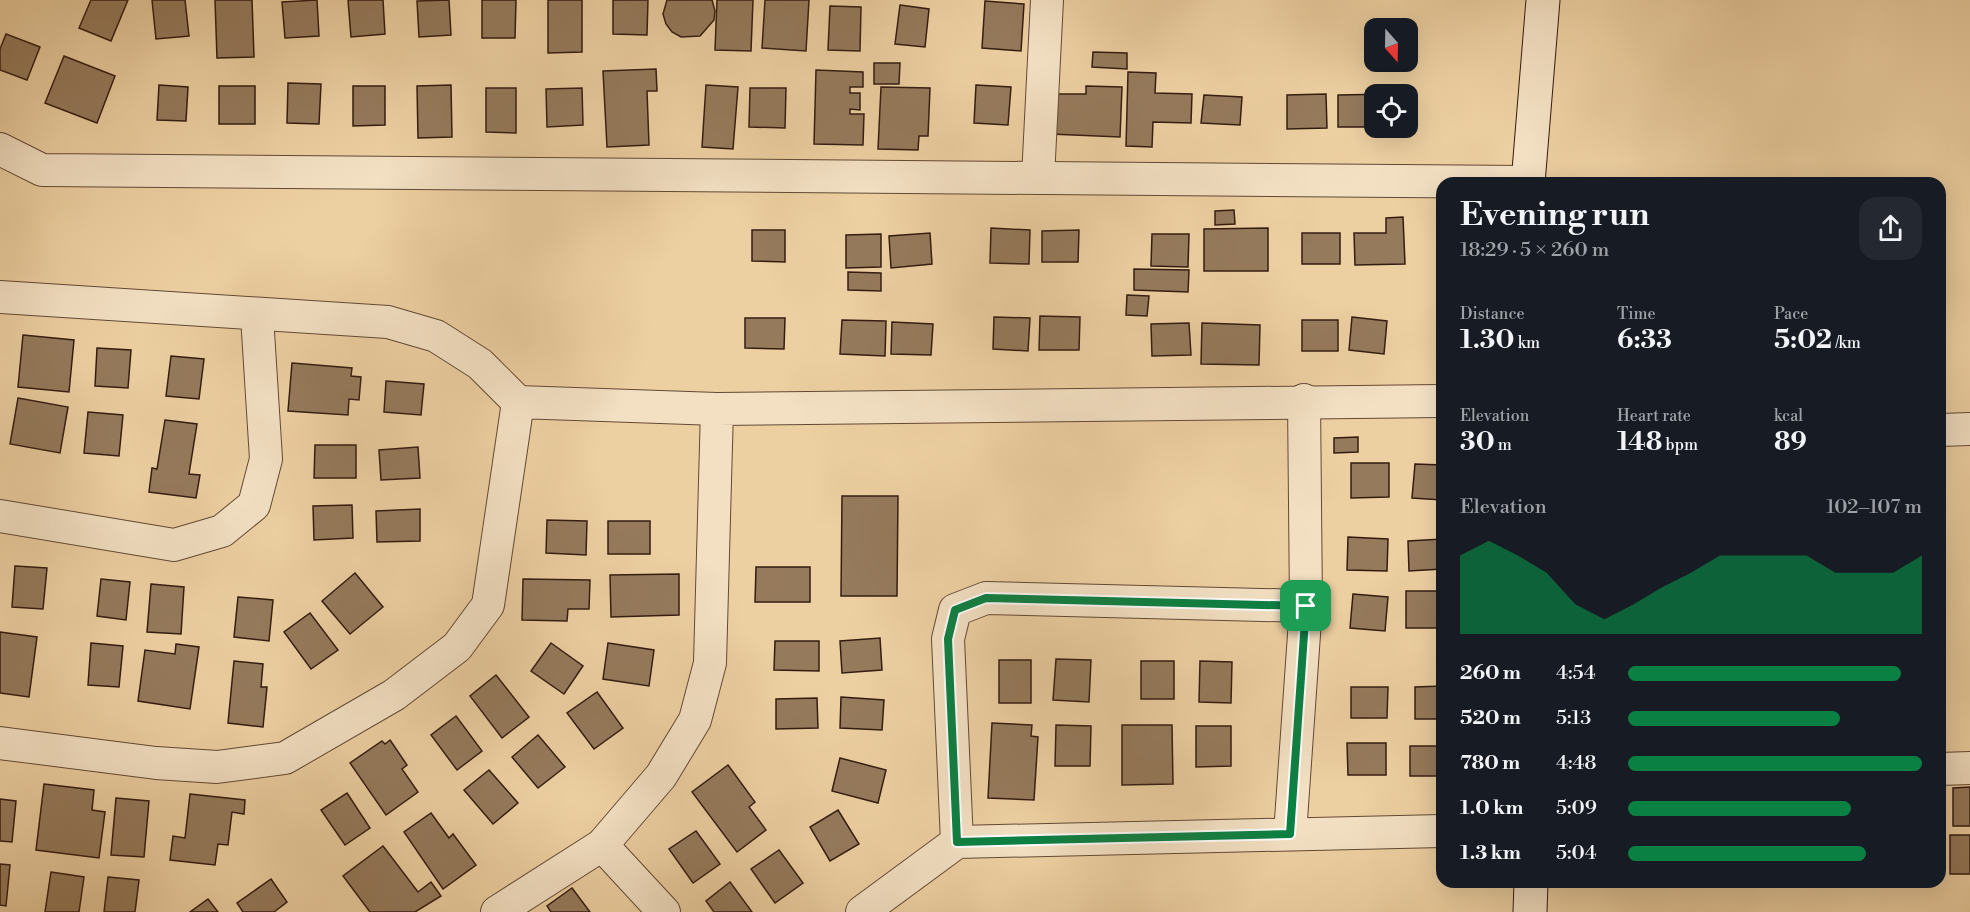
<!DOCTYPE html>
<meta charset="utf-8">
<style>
:root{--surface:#171b24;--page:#242831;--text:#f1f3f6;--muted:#9ea1a6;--accent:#0b8043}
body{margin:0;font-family:"Libre Bodoni",serif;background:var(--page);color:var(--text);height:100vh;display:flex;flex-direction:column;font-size:22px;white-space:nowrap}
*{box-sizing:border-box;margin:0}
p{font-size:20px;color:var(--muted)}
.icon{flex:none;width:33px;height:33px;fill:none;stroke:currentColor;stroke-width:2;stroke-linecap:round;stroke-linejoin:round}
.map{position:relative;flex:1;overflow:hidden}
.sheet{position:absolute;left:1436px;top:177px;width:510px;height:711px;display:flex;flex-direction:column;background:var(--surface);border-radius:18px;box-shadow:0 6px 24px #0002}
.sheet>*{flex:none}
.needle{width:39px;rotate:160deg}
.tools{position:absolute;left:1364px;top:18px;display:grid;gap:12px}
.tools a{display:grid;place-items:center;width:54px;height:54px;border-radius:12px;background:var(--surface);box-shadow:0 6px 24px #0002;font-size:30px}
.pin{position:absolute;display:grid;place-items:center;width:51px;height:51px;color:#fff;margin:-26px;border-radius:12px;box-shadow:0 3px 9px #0006}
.round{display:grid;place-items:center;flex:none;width:63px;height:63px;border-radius:18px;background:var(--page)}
.head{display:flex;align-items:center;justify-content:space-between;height:102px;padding:0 24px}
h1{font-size:33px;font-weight:700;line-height:45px}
.metrics{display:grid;grid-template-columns:repeat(3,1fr);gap:9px;height:102px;padding:6px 24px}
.metrics div{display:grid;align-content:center}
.metrics b{font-size:26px;font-weight:700}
.metrics small{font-size:16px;font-weight:400}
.metrics p{font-size:16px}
.chart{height:168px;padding:12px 24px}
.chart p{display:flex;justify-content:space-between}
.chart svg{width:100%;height:108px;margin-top:6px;fill:var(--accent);opacity:.7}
ul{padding:0 24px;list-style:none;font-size:20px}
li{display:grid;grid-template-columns:96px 72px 1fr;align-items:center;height:45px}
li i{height:15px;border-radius:8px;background:var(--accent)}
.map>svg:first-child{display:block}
</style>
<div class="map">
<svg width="1970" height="912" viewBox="0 0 1970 912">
<rect width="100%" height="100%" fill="#edd0a2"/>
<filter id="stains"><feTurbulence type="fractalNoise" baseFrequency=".00333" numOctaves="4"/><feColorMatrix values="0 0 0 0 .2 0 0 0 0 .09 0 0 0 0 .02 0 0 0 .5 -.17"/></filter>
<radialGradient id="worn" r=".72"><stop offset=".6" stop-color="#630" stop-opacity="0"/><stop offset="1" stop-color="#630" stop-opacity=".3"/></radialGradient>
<!-- building -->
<g fill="#957a5c" stroke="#351c11" stroke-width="1.5">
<polygon points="91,0 128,0 111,41 79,28"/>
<polygon points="152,0 185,0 189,36 156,39"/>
<polygon points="215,0 252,0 254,57 217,58"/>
<polygon points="317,0 319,36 285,38 282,2"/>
<polygon points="348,0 383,0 385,34 351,37"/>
<polygon points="449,0 451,35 419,37 417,1"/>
<polygon points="482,0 516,0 515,38 482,38"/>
<polygon points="548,0 582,0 582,52 548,53"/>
<polygon points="613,0 648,0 647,35 613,34"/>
<polygon points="667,0 712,0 715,11 714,20 700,36 681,37 672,32 666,24 663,14"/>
<polygon points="717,0 753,0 751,51 715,50"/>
<polygon points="765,0 809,0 806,51 762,48"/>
<polygon points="985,1 1024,4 1021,51 982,48"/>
<polygon points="900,5 929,9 925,47 895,44"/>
<polygon points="830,6 861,7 860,51 828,50"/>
<polygon points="6,34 40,47 27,80 0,70 0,49"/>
<polygon points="1093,52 1127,53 1127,69 1092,67"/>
<polygon points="64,56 115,76 97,123 45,103"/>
<polygon points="874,63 900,63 899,84 874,84"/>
<polygon points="656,69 657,91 647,91 649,145 607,147 603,71"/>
<polygon points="816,70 863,72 863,87 850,87 850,93 860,93 860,110 850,109 850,114 864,114 863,145 814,144"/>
<polygon points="1128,72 1156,73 1155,93 1192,94 1191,123 1153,122 1152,147 1126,146"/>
<polygon points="288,83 321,84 319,124 287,123"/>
<polygon points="159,85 188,87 186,121 157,120"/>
<polygon points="451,85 452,137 418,138 417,86"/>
<polygon points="706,85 738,87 733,149 702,147"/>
<polygon points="976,85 1011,87 1008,125 974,123"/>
<rect x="219" y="86" width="36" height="38"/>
<polygon points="353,86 385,86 385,125 353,126"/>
<polygon points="1086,86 1122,87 1120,137 1050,134 1052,94 1086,94"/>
<polygon points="881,87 930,88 928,136 919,136 918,150 878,149"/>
<polygon points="486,88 516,88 516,133 486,132"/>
<polygon points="582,88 583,125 547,127 546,89"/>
<polygon points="750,88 786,88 785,128 749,127"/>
<polygon points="1326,94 1327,128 1287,129 1287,95"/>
<polygon points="1374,94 1374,127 1338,127 1338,95 1393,94"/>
<polygon points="1204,95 1242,97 1240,125 1201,123"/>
<polygon points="1234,210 1235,224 1215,225 1215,211"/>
<polygon points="1403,217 1405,264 1355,265 1354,233 1386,233 1386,218"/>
<polygon points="991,228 1030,230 1029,264 990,263"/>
<polygon points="1268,228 1268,271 1204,271 1204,229"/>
<polygon points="752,230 785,230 785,262 752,261"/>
<polygon points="1079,230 1078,262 1042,262 1042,231"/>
<polygon points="930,233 932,264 891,268 889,236"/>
<rect x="1302" y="233" width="38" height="31"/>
<polygon points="881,234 881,267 846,268 846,235"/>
<polygon points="1152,234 1189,234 1188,267 1151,266"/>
<polygon points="1134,269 1189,270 1188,292 1134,290"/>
<polygon points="848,272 881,273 881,291 848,290"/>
<polygon points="1127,295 1149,296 1147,316 1126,315"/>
<polygon points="1040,316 1080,317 1079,350 1039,350"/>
<polygon points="994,317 1030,318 1028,351 993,349"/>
<polygon points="1352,317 1387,321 1384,354 1349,350"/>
<polygon points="745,318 785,318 784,349 745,348"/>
<polygon points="842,320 886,321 885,356 840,354"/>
<rect x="1302" y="320" width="36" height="31"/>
<polygon points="892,322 933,324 931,355 891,354"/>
<polygon points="1189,323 1191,355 1152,356 1151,324"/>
<polygon points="1202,323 1260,325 1259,365 1201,364"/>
<polygon points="23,335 74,340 69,392 18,387"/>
<polygon points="97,348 131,350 128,388 95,386"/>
<polygon points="171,356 204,359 199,399 166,396"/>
<polygon points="292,363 352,368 351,376 361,377 359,400 349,399 348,415 288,411"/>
<polygon points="386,381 424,384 421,415 384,412"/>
<polygon points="18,398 68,407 60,453 10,444"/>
<polygon points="88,412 123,415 119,456 84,453"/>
<polygon points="165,420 197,424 189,474 200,475 196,498 149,492 152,468 157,469"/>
<polygon points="1358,437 1358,452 1334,453 1334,438"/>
<polygon points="315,445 356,445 356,478 314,478"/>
<polygon points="418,447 420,478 381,480 379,450"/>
<polygon points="1351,463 1389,463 1389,497 1351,498"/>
<polygon points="1415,464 1442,465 1442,500 1412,498"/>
<polygon points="842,496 898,496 897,596 841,596"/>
<polygon points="352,505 353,538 314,540 313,506"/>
<polygon points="420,509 420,541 377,542 376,511"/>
<polygon points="547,520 587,521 586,555 546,553"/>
<rect x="608" y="521" width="42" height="33"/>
<polygon points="1348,537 1388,539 1387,571 1347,570"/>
<polygon points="1442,539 1442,569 1409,571 1408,541"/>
<polygon points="15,566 47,568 43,609 12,607"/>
<polygon points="756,567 810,567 810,602 755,602"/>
<polygon points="355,573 383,607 350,634 322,601"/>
<polygon points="679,574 679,615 611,617 610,575"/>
<polygon points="101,579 130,582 126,620 97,616"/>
<polygon points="523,579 590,580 589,609 568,609 567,621 522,620"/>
<polygon points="151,584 184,587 181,634 147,632"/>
<rect x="1406" y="591" width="36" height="37"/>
<polygon points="1353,594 1388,597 1385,631 1350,628"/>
<polygon points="238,597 273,600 269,641 234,637"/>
<polygon points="310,613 338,650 311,669 284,632"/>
<polygon points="0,632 37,637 29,697 0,693"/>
<polygon points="880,638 882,670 842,673 840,641"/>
<polygon points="775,641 819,641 819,671 774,670"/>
<polygon points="91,643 123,646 119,687 88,685"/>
<polygon points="551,643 583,666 564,694 531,671"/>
<polygon points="608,643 654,650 649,686 603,679"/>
<polygon points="176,644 199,647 190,709 138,701 145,650 175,654"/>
<polygon points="1056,659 1091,660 1089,702 1053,700"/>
<rect x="999" y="660" width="32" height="43"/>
<polygon points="234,661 263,664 261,687 267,687 263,727 228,723"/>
<rect x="1141" y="661" width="33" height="38"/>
<polygon points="1200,661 1232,662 1231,703 1199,702"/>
<polygon points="496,675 529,717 502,738 470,696"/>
<polygon points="1442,686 1442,719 1415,719 1415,687"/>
<polygon points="1351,687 1388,687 1387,718 1351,718"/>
<polygon points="597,692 623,728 594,749 567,713"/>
<polygon points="841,697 884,700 882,730 840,728"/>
<polygon points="817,698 818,728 776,729 776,699"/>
<polygon points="456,716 482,751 457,770 431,735"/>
<polygon points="992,723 1032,725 1031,736 1038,737 1034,800 988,798"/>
<polygon points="1056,725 1091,726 1090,766 1055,766"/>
<polygon points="1122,725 1172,725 1173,784 1122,785"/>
<polygon points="1196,726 1231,726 1231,766 1196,767"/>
<polygon points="538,735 565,767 538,788 512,757"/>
<polygon points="390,740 407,765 402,769 418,792 386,815 350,763 382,741 385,744"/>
<polygon points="1347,743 1386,743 1386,775 1348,775"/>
<rect x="1410" y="746" width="32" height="30"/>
<polygon points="840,758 886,770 878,803 832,791"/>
<polygon points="728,765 755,802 749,807 766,830 737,852 692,792"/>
<polygon points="489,770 518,803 493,824 464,790"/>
<polygon points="44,784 94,790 92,810 105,812 99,858 36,850"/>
<polygon points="1970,787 1970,826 1953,826 1953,788"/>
<polygon points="347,793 370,828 345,845 321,810"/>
<polygon points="190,794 245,800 244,814 232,812 228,845 218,844 215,865 170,860 173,836 185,838"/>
<polygon points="116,798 149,801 144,857 111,855"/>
<polygon points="0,799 16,801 12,842 0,841"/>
<polygon points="838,810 859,844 830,861 810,827"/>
<polygon points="431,813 449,838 453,834 476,865 443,889 404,832"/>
<polygon points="696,831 720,864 693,883 669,849"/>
<rect x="1950" y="835" width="20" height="39"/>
<polygon points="383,846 418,892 431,882 441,896 415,912 370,912 343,876"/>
<polygon points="779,850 803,883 775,903 751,869"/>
<polygon points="0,864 10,865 6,906 0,905"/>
<polygon points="51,872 84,877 79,912 45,912"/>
<polygon points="108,877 139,880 135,912 104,912"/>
<polygon points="271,879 287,902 274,912 243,912 237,903"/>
<polygon points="730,882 752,912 714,912 706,901"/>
<polygon points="572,888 590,912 551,912 547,906"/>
<polygon points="208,899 218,912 190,912"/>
</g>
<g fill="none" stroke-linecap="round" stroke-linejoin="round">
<!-- street casing -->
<g stroke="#634935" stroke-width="34">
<g id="street">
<polyline points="0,149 42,170 1528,182"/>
<polyline points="1038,178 1047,0"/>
<polyline points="0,297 388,322 436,336 480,364 518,402"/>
<polyline points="1940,430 1970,429"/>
<polyline points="0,516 174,545 222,531 254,505 266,459 257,316"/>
<polyline points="0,743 156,763 217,767 285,758 394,695 457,647 488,605 518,402 717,409"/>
<polyline points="1940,769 1970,768"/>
<polyline points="1290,834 1306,606 1304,400"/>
<polyline points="957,842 948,639 955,610 986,598 1306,606"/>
<polyline points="602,845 664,912"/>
<polyline points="497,912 602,845 661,776 695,720 710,663 717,409 1442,401"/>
<polyline points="862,912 957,842 1442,831"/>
</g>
</g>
<!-- secondary casing -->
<g stroke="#351c11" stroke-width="35">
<g id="secondary">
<polyline points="1528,183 1543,0"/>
<polyline points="1530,912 1531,882"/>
</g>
</g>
<!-- street -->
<use href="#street" stroke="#f3e0c3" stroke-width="32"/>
<!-- secondary -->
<use href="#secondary" stroke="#f3e0c3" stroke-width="33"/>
</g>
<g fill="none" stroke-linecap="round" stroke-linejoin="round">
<!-- route casing -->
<g stroke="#fff" stroke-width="12">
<polygon id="route" points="986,598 1306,606 1290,834 957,842 948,639 955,610"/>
</g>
<!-- route -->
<use href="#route" stroke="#0b8043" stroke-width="8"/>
</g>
<rect width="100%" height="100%" filter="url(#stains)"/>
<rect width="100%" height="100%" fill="url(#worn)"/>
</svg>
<div class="tools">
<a><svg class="needle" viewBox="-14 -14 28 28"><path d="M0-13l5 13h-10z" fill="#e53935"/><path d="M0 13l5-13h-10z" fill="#9ea1a6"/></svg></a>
<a><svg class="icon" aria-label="locate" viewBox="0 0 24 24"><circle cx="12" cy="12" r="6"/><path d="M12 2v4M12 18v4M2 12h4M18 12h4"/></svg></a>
</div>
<div class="pin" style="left:1306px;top:606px;background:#1e9e55"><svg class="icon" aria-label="arrive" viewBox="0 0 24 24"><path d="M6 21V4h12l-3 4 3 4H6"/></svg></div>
<section class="sheet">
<div class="head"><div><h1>Evening run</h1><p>18:29 · 5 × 260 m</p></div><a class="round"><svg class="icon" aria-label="share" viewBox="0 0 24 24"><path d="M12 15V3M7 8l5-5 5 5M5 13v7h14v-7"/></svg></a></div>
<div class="metrics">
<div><p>Distance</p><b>1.30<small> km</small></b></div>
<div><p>Time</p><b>6:33</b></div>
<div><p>Pace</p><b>5:02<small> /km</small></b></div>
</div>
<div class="metrics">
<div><p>Elevation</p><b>30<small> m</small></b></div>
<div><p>Heart rate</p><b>148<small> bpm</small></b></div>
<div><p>kcal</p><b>89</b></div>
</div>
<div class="chart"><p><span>Elevation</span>102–107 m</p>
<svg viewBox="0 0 160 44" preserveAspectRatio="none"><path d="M0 44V12L10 6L20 12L30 19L40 32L50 38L60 32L70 25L80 19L90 12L100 12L110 12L120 12L130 19L140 19L150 19L160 12V44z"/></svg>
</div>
<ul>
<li><b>260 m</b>4:54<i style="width:93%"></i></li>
<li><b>520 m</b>5:13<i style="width:72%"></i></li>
<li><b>780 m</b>4:48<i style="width:100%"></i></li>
<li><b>1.0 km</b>5:09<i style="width:76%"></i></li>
<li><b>1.3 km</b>5:04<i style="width:81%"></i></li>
</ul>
</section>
</div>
